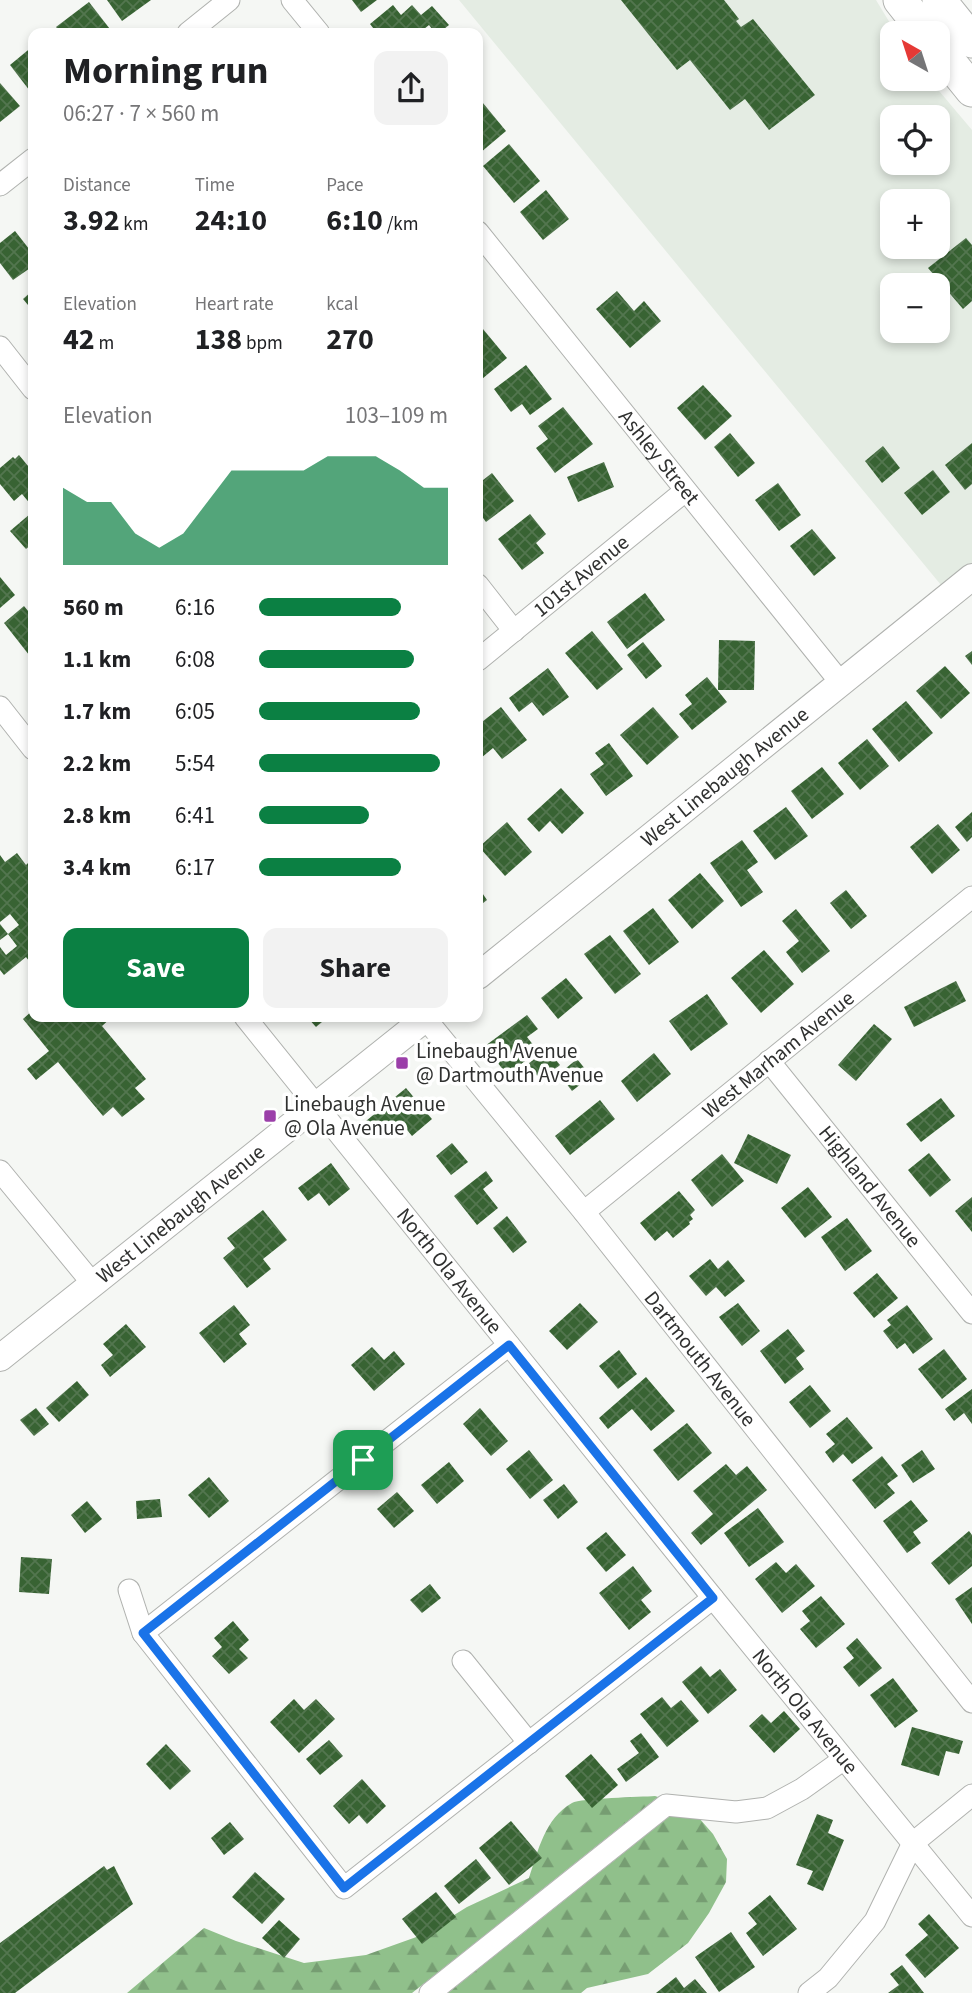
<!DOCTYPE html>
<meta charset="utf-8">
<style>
:root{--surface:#fff;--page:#f2f2f2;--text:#202124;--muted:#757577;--accent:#0b8043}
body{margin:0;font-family:"Source Sans 3",sans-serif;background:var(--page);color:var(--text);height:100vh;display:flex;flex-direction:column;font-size:26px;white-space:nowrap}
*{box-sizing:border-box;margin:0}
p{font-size:23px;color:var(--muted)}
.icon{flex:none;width:38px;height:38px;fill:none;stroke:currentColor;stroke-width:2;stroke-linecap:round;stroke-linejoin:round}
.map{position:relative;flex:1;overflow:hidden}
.side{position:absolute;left:28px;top:28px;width:455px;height:994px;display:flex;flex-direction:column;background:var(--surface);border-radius:14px;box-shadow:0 4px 10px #0003}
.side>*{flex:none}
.needle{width:46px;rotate:321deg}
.buttons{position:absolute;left:880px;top:21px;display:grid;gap:14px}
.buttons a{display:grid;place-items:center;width:70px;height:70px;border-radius:14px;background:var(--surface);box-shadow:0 4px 10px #0003;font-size:35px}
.pin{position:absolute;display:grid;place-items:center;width:60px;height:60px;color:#fff;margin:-30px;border-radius:14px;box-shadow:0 4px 10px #0006}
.round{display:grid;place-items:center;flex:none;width:74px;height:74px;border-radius:14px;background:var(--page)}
.summary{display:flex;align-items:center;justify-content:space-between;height:119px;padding:0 35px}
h1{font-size:38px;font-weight:700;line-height:52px}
.stats{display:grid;grid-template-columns:repeat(3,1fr);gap:10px;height:119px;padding:7px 35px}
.stats div{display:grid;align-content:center}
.stats b{font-size:30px;font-weight:700}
.stats small{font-size:19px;font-weight:400}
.stats p{font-size:19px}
.chart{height:196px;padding:14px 35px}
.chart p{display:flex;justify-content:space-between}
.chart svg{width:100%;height:126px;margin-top:7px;fill:var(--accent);opacity:.7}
.action{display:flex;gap:14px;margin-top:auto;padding:14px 35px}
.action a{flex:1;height:80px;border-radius:14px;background:var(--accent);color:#fff;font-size:28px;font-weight:700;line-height:80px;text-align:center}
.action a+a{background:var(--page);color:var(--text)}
ul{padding:0 35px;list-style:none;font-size:23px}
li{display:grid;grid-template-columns:112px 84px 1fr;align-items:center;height:52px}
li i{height:18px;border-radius:9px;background:var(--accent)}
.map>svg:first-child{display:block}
</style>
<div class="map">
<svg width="972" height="1993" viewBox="0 0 972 1993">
<defs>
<pattern id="forest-firs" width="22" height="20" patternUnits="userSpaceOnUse" patternTransform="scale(1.75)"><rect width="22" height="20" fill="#90c08b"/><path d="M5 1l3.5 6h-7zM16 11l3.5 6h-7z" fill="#769d72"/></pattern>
<pattern id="building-cross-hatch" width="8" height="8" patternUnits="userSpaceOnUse" patternTransform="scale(1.75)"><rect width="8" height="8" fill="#386333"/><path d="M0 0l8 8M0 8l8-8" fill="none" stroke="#53764f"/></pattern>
</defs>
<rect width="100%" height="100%" fill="#f5f7f4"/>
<!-- built -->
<path fill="#e4ece3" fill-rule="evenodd" d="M 459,0 L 876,0 L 896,33 L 892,33 L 892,79 L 929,79 L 972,130 L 972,563 L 945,584 L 941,585 ZM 892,117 L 938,117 L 938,163 L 892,163 ZM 892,201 L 938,201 L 938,247 L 892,247 ZM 892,285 L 938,285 L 938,331 L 892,331 Z"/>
<!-- forest -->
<g fill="url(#forest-firs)">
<path d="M 655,1796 L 658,1797 L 412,1993 L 127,1993 L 204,1928 L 236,1941 L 304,1963 L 366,1955 L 422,1935 L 467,1907 L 529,1878 C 538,1851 545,1818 572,1803 C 581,1798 641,1797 655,1796 Z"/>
<polygon points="670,1816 699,1818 713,1834 727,1859 726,1882 709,1913 688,1943 648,1974 587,1988 581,1993 448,1993"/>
</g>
<!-- building -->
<g fill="url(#building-cross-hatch)">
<polygon points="107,0 151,0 122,21"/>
<polygon points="352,0 377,0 361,12"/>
<polygon points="621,0 724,0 739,19 736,21 741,27 753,19 815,95 769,130 745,99 730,110 690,60 677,70"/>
<polygon points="89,2 113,33 61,33 56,27"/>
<polygon points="393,5 401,15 412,5 421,15 432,6 449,25 439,33 435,33 429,25 419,33 377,33 370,24"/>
<polygon points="33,46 33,95 10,65"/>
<polygon points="0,83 20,106 0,122"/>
<polygon points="478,97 506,131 480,153 478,151"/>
<polygon points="509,144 540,181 514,203 483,166"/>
<polygon points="546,190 569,219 543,240 520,212"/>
<polygon points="15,231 33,254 33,266 13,280 0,263 0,243"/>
<polygon points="966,238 972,245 972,301 963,309 928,268"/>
<polygon points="33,290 33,311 23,299"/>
<polygon points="617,291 634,311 644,301 661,321 630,348 596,309"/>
<polygon points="478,323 507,358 482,379 478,374"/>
<polygon points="526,365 552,399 530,415 522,404 511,412 494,389"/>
<polygon points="703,385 732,416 705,440 677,408"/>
<polygon points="563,407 593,444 555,473 536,448 548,439 538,426"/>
<polygon points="730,433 755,463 738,477 714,447"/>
<polygon points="972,443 972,484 965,490 945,465"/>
<polygon points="883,446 900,468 882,483 865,461"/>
<polygon points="19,455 33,472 33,504 32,506 22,494 14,501 0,484 0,468 13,457 15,459"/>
<polygon points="604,462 614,487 578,502 567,477"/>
<polygon points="933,470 950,492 922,515 904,493"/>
<polygon points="492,473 514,501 486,522 478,511 478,484"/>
<polygon points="778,483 801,515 779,531 755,500"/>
<polygon points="30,514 33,517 33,543 26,549 10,531"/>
<polygon points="530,514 546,534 536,543 544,553 522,570 498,539"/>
<polygon points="812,529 836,558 814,576 790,546"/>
<polygon points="0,577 15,595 0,608"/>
<polygon points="645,593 665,620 627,649 607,622"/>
<polygon points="24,606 33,617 33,660 4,623"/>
<polygon points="592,631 623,669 597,690 565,653"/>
<polygon points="719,640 755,641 754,690 718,690"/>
<polygon points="643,642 662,666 646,679 627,655"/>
<polygon points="972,651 972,665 965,656"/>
<polygon points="945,666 970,693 941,719 916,691"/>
<polygon points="548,668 569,697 543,716 532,702 519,712 509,698"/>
<polygon points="707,677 727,702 692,730 679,714 692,704 685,695"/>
<polygon points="906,701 933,733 899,762 872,729"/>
<polygon points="501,707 527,740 502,759 493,748 481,758 478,753 478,725"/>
<polygon points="653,707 679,737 647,765 620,735"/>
<polygon points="867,739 889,766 860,790 838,763"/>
<polygon points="609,743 633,776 606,796 590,774 604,764 595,753"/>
<polygon points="822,767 844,794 812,819 791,791"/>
<polygon points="561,788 584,813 562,834 550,821 539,832 527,819"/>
<polygon points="786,807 808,836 775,860 753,831"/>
<polygon points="972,812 972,837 967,842 955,827"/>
<polygon points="507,822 532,852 505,876 479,847"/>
<polygon points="938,824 960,850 932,874 910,847"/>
<polygon points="742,840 758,862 747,870 763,892 741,907 710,863"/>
<polygon points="17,853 26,865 33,858 33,966 26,957 4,975 0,970 0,947 6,955 17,946 8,934 19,925 10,914 0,922 0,855 5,862"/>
<polygon points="700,873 724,901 692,929 668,900"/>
<polygon points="478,887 487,900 478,907"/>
<polygon points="846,890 867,916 851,929 830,903"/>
<polygon points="653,908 679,942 649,965 623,931"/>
<polygon points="796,909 830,951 802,973 786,952 799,941 782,921"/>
<polygon points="0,924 8,934 0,940"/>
<polygon points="610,935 641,974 615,994 584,954"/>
<polygon points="764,950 794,984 761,1013 731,978"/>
<polygon points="566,978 583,998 558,1019 541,998"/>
<polygon points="956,981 966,1001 914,1027 904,1007"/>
<polygon points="707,994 728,1024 691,1051 669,1021"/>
<polygon points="33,1010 33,1017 112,1017 102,1026 146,1079 135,1088 145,1099 122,1117 113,1107 103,1116 58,1062 36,1080 27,1069 49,1051 23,1019"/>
<polygon points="527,1015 538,1029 527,1037 538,1051 507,1075 485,1046"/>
<polygon points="307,1017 328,1017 316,1027"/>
<polygon points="874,1024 892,1039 856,1081 838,1065"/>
<polygon points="547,1049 560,1065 541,1081 528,1064"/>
<polygon points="654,1053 671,1074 637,1102 621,1081"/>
<polygon points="577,1059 591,1076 572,1091 559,1074"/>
<polygon points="406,1088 432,1119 412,1136 403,1125 393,1134 385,1123 375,1131 366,1121"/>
<polygon points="941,1098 955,1116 921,1142 906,1124"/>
<polygon points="600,1100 615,1119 570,1155 555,1136"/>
<polygon points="748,1134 791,1155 777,1184 734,1163"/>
<polygon points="452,1143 468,1162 451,1175 436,1156"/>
<polygon points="929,1153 951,1180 930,1197 908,1170"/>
<polygon points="722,1154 744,1181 712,1207 691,1180"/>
<polygon points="331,1163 350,1189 329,1206 319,1193 308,1201 298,1188"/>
<polygon points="486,1171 493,1181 483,1189 498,1208 477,1225 454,1196"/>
<polygon points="808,1187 832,1217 805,1238 781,1208"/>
<polygon points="679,1191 695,1210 690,1215 693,1219 689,1222 690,1224 673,1238 667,1231 655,1241 640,1223"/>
<polygon points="972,1197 972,1232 955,1211"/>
<polygon points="263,1210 287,1240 263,1259 271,1269 247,1288 223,1258 235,1248 227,1238"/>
<polygon points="507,1216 527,1242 513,1253 493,1228"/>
<polygon points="847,1218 872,1251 845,1271 821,1237"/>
<polygon points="710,1259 718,1269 728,1260 745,1281 725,1297 716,1287 706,1296 689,1276"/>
<polygon points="877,1273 898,1298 874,1318 853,1293"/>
<polygon points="580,1303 598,1322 567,1350 549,1331"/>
<polygon points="738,1303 760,1331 742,1346 719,1317"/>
<polygon points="234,1305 250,1325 239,1334 247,1344 224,1363 199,1333"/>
<polygon points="907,1305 933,1339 913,1354 905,1343 897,1349 883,1331 891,1325 887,1320"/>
<polygon points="126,1324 146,1347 110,1377 101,1365 113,1355 103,1344"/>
<polygon points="788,1329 805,1351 796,1358 804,1369 785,1384 760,1351"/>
<polygon points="372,1347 384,1360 394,1351 405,1364 374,1391 351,1365"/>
<polygon points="944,1349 967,1379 942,1399 918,1369"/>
<polygon points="619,1350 637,1374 618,1389 599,1366"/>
<polygon points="646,1377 675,1411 651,1431 632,1409 608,1429 599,1418"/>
<polygon points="77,1381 89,1395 59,1422 46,1408"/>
<polygon points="810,1385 831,1411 810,1428 789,1402"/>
<polygon points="972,1389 972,1424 964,1413 954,1421 945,1409"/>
<polygon points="36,1408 49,1424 34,1436 20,1420"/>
<polygon points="480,1408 508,1441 491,1456 463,1424"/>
<polygon points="847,1417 873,1448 852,1464 843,1454 833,1463 825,1452 835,1444 826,1434"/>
<polygon points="687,1423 712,1453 678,1481 653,1450"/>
<polygon points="529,1450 553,1480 530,1499 506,1469"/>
<polygon points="922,1450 935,1469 913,1483 901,1465"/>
<polygon points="882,1456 898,1476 887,1484 895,1493 875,1509 852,1480"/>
<polygon points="449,1462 464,1481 437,1504 421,1485"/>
<polygon points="726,1464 736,1475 747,1466 767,1490 701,1545 691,1533 713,1514 693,1491"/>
<polygon points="209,1477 229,1501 209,1518 188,1495"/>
<polygon points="564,1484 578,1502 558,1519 543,1500"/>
<polygon points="397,1492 414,1511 394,1528 377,1509"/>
<polygon points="160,1499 162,1517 137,1519 136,1501"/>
<polygon points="911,1500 928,1521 913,1532 921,1543 907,1553 883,1521"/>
<polygon points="87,1501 102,1519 85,1533 71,1515"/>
<polygon points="758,1508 784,1542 749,1567 724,1533"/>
<polygon points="969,1531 972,1535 972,1566 949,1585 931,1563"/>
<polygon points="606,1532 626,1555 606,1572 586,1548"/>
<polygon points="21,1557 52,1559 49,1594 19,1592"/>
<polygon points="776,1562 786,1573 796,1564 815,1586 782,1613 755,1579"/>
<polygon points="633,1566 652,1591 641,1600 651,1612 629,1630 599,1593"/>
<polygon points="430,1584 441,1598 422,1613 410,1600"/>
<polygon points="972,1587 972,1624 955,1599"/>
<polygon points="821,1596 845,1624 816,1648 800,1629 810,1621 802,1611"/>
<polygon points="233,1621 249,1640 239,1649 248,1658 229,1674 212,1656 222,1647 214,1638"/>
<polygon points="857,1638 882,1668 859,1687 843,1667 854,1658 846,1648"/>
<polygon points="701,1666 710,1677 720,1669 737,1690 708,1714 682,1682"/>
<polygon points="893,1678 918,1711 895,1728 870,1695"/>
<polygon points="662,1697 671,1708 681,1700 699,1721 667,1747 640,1714"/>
<polygon points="294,1699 304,1710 316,1699 335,1719 299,1753 270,1722"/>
<polygon points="784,1711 800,1729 774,1753 749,1726 762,1714 771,1723"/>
<polygon points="912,1727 963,1741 959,1754 946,1751 939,1776 901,1765"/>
<polygon points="641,1733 659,1757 626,1782 617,1769 639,1753 630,1741"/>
<polygon points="329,1740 343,1756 320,1775 306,1759"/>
<polygon points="166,1744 191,1771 170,1790 146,1764"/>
<polygon points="591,1754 618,1785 592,1808 565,1776"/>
<polygon points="362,1779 386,1806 367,1824 359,1815 349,1824 333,1806"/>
<polygon points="817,1814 833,1820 828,1833 844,1840 823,1891 807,1884 813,1871 796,1865"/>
<polygon points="511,1821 542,1858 509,1885 479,1848"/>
<polygon points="230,1822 244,1839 224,1855 211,1838"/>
<polygon points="476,1859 491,1878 459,1904 444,1886"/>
<polygon points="104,1866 107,1870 114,1866 133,1904 15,1993 0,1993 0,1943"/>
<polygon points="255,1872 285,1899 262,1924 232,1897"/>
<polygon points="436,1892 456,1917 422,1944 402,1919"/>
<polygon points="770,1895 797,1929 763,1956 746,1933 757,1924 748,1913"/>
<polygon points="929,1914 959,1948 925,1978 905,1955 928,1935 918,1924"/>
<polygon points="279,1920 300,1939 284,1958 262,1938"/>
<polygon points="731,1932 755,1967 719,1992 695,1957"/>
<polygon points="902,1965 924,1993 888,1993 899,1985 890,1974"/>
<polygon points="676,1977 684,1988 695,1979 707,1993 656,1993"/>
</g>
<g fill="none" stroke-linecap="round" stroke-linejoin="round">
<!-- minor casing -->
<g stroke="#b0b2af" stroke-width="23">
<g id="minor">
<polyline points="292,0 319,33"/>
<polyline points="188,33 229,0"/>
<polyline points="0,185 33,159"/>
<path id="s1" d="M 478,232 L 841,683"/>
<polyline points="0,347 33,389"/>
<polyline points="478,585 514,631"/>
<path id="s2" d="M 478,660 L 685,491"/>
<polyline points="0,707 33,749"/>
<path id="s3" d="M 245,1017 L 713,1598 L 972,1916"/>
<path id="s4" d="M 425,1018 L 584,1212 L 972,1702"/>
<path id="s5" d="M 769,1061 L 972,1313"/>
<polyline points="0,1171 93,1284"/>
<path id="s6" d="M 584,1212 L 972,897"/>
<polyline points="509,1345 143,1633 344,1888 713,1598"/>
<polyline points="129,1590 143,1633"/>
<polyline points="463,1661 529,1743"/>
<polyline points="430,1993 666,1805 736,1812 767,1808 802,1789 844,1759"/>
<polyline points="809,1993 828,1978 875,1921 913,1843 972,1795"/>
</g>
</g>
<!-- tertiary casing -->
<g stroke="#b0b2af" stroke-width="28">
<g id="tertiary">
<path id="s7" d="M 478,976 L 972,577"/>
<path id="s8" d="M 0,1358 L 427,1017"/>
</g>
</g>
<!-- primary casing -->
<g stroke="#b0b2af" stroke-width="35">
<g id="primary">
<polyline points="900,0 926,33"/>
<polyline points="939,0 972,41"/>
<polyline points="938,48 972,90"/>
</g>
</g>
<!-- minor -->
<use href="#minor" stroke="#fff" stroke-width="21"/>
<!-- tertiary -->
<use href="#tertiary" stroke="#fff" stroke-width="26"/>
<!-- primary -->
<use href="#primary" stroke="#fff" stroke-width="33"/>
</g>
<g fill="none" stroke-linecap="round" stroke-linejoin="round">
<!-- route casing -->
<g stroke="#fff" stroke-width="14">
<polygon id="route" points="509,1345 713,1598 344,1888 143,1633"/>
</g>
<!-- route -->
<use href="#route" stroke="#1a73e8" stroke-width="9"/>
</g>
<!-- markers -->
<g fill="#9b3fa9" stroke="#fff" stroke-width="2.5">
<rect x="395" y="1056" width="14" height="14" rx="3.5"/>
<rect x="263" y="1109" width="14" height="14" rx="3.5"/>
</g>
<g text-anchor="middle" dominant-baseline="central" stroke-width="7" stroke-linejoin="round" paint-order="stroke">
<!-- street labels -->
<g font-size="21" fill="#303130" stroke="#fff">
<text stroke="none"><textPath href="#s1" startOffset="289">Ashley Street</textPath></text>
<text stroke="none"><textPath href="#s2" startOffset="133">101st Avenue</textPath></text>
<text stroke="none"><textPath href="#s7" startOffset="317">West Linebaugh Avenue</textPath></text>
<text stroke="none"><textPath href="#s6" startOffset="250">West Marham Avenue</textPath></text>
<text stroke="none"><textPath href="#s5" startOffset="161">Highland Avenue</textPath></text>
<text stroke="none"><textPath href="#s8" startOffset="231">West Linebaugh Avenue</textPath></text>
<text stroke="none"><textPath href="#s3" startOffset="326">North Ola Avenue</textPath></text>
<text stroke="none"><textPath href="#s4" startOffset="438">Dartmouth Avenue</textPath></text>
<text stroke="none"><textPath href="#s3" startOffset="892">North Ola Avenue</textPath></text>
</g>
<!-- poi labels -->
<g font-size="21" fill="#303130" stroke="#fff" text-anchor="start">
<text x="416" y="1051">Linebaugh Avenue<tspan x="416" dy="24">@ Dartmouth Avenue</tspan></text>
<text x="284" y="1104">Linebaugh Avenue<tspan x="284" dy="24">@ Ola Avenue</tspan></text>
</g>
</g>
</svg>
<div class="buttons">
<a><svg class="needle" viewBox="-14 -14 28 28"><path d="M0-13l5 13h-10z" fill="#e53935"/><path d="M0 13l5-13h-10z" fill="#757577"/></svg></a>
<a><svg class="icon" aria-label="locate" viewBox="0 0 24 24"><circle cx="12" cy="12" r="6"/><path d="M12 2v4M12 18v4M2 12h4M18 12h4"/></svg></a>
<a>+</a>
<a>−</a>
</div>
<div class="pin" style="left:363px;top:1460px;background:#1e9e55"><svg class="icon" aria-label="arrive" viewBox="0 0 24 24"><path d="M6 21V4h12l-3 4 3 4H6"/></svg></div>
<section class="side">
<div class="summary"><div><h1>Morning run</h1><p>06:27 · 7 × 560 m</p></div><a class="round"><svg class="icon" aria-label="share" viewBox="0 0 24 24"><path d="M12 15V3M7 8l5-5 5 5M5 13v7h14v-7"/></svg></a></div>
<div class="stats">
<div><p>Distance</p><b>3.92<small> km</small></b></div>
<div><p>Time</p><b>24:10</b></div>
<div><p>Pace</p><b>6:10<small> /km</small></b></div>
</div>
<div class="stats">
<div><p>Elevation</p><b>42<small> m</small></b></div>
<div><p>Heart rate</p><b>138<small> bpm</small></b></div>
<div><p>kcal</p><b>270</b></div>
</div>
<div class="chart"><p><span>Elevation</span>103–109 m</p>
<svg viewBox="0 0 160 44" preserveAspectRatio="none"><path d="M0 44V17L10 22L20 22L30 33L40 38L50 33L60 22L70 11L80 11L90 11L100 11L110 6L120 6L130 6L140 11L150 17L160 17V44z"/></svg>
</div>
<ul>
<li><b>560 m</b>6:16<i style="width:75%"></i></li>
<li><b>1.1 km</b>6:08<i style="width:82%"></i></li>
<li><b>1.7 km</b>6:05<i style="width:85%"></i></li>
<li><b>2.2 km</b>5:54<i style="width:96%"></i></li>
<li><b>2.8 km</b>6:41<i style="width:58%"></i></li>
<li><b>3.4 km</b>6:17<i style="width:75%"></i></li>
</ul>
<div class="action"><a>Save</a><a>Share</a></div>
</section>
</div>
